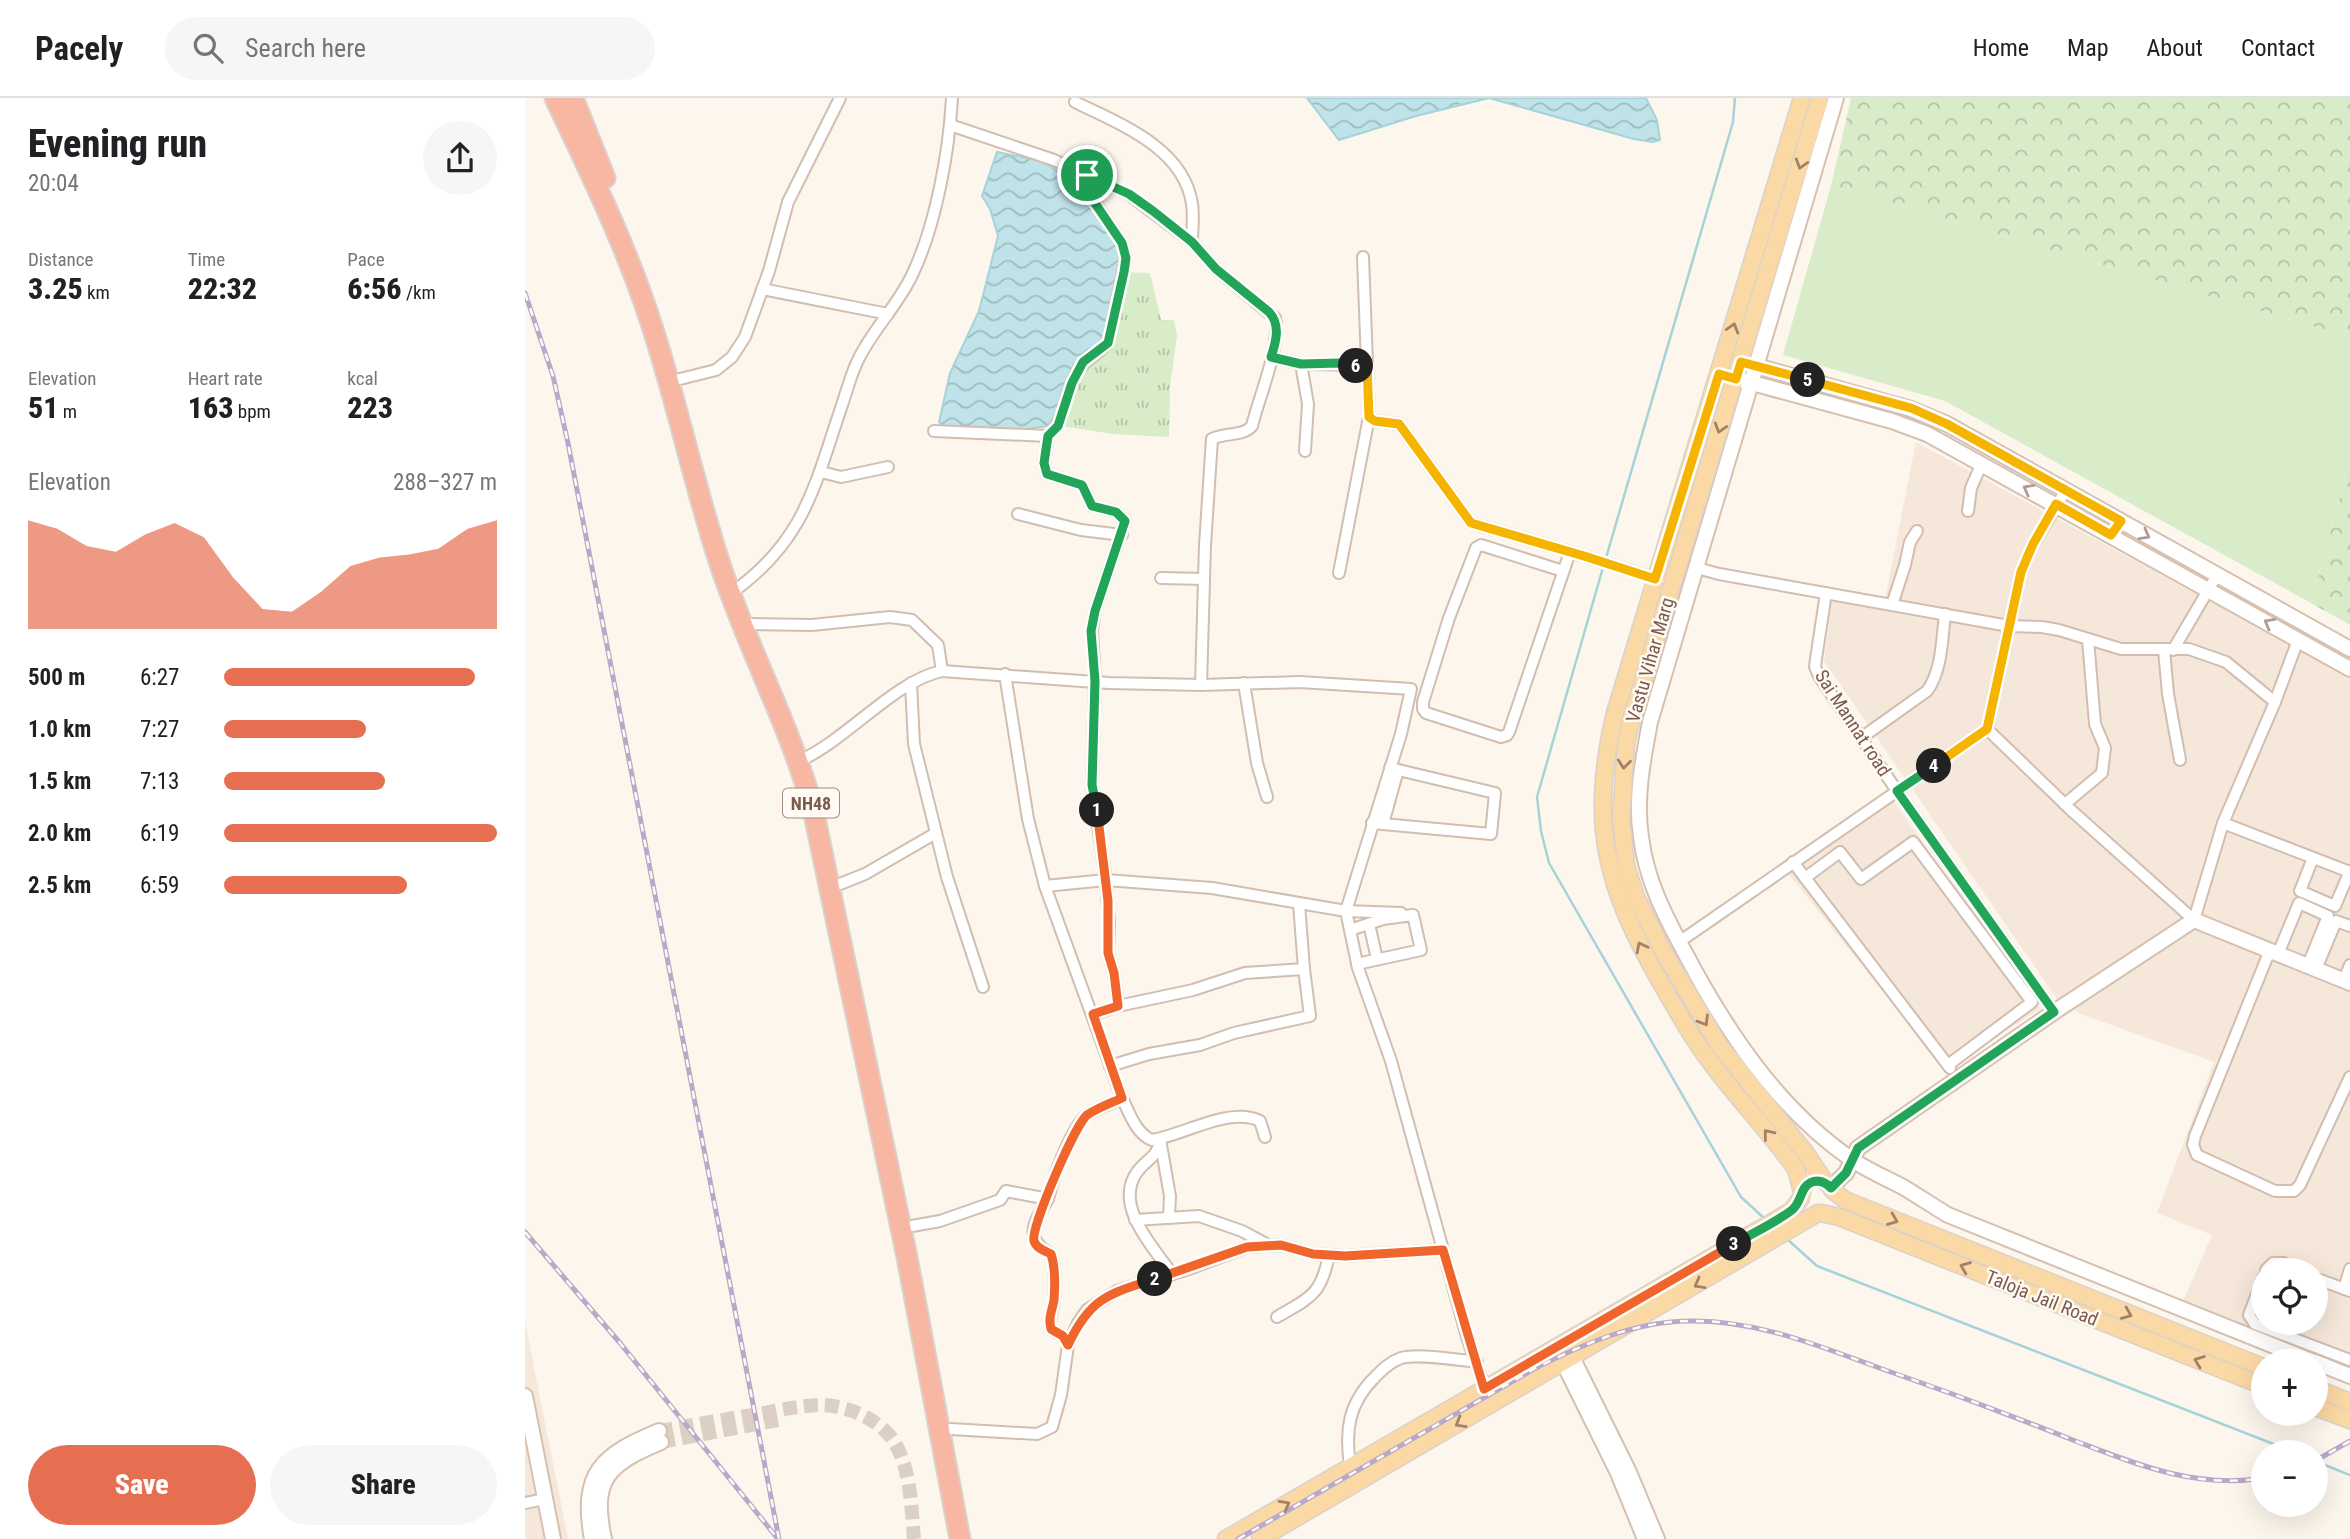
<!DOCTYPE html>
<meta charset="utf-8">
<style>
:root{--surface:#fff;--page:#f6f6f6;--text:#202124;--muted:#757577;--line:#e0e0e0;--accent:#e76f51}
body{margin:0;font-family:"Roboto Condensed",sans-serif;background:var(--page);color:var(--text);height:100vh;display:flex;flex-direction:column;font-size:26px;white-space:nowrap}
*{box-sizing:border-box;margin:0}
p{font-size:23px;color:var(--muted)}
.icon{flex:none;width:38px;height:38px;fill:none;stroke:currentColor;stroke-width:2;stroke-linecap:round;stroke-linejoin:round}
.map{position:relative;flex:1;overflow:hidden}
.side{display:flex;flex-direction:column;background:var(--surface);width:525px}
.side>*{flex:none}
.buttons{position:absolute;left:1726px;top:1160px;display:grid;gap:14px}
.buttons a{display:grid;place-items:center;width:77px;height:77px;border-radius:50%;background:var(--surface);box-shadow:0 7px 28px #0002;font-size:35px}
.pin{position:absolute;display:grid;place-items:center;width:60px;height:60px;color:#fff;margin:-30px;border:4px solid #fff;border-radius:50%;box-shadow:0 2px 7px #0007}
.km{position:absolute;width:35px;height:35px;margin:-18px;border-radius:50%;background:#222;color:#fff;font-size:19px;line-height:35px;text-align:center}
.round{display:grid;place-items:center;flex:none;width:74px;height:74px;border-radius:37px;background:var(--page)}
.head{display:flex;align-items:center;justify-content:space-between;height:119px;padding:0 28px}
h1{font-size:38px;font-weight:800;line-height:52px}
.stats{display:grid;grid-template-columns:repeat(3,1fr);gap:10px;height:119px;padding:7px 28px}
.stats div{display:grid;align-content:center}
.stats b{font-size:30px;font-weight:800}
.stats small{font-size:19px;font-weight:400}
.stats p{font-size:19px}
.chart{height:196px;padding:14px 28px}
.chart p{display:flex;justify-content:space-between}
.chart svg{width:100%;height:126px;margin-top:7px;fill:var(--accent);opacity:.7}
.primary-button{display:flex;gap:14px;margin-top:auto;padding:14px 28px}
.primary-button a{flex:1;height:80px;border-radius:42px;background:var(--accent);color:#fff;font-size:28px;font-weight:800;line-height:80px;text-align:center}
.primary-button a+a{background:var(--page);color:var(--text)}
ul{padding:0 28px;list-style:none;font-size:23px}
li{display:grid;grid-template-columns:112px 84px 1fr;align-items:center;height:52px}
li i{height:18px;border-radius:9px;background:var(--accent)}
header{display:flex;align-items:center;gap:42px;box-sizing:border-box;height:98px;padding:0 35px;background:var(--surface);border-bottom:2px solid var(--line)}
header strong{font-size:33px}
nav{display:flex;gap:38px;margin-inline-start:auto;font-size:24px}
.search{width:490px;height:63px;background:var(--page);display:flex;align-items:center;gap:18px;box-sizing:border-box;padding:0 24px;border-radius:38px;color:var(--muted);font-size:26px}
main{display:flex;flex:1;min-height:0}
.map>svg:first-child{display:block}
</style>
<header>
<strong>Pacely</strong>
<div class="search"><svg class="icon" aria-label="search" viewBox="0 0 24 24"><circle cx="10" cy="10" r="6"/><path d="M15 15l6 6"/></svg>Search here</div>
<nav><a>Home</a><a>Map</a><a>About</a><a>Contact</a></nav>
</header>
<main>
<section class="side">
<div class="head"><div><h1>Evening run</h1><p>20:04</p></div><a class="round"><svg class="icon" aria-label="share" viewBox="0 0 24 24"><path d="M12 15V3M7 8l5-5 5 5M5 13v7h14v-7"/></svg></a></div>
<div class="stats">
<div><p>Distance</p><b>3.25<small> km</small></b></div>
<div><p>Time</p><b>22:32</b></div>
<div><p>Pace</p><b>6:56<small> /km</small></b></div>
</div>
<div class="stats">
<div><p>Elevation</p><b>51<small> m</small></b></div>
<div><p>Heart rate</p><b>163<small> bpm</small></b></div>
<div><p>kcal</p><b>223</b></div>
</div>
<div class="chart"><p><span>Elevation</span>288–327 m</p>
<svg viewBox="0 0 160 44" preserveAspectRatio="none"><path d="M0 44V6L10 9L20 15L30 17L40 11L50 7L60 12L70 26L80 37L90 38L100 31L110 22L120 19L130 18L140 16L150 9L160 6V44z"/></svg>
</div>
<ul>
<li><b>500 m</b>6:27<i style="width:92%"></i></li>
<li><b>1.0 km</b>7:27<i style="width:52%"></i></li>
<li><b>1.5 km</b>7:13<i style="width:59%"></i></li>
<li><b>2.0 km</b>6:19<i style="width:100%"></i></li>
<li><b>2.5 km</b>6:59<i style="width:67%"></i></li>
</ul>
<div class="primary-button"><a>Save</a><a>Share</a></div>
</section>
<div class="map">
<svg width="1825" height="1441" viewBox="0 0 1825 1441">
<defs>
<pattern id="grass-tufts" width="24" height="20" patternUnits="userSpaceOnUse" patternTransform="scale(1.75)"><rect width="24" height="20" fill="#d8ecc9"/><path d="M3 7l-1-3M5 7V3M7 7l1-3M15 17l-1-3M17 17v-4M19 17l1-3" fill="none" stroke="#b4c2a5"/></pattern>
<pattern id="forest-crowns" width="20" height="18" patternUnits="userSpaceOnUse" patternTransform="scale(1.75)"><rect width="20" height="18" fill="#d8ecc9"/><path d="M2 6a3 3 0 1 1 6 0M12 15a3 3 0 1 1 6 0" fill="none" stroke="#b4c2a5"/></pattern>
<pattern id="water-waves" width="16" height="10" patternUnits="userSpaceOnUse" patternTransform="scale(1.75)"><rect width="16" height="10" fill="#bfe3e8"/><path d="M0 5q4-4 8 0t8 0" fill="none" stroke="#a0bbbe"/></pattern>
</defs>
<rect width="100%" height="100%" fill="#fdf6ec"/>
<!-- residential -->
<g fill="#f5e8da" fill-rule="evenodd">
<path d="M 1391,344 L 1725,525 L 1825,574 L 1825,1272 L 1658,1203 L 1687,1137 L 1632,1115 L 1689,964 L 1556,916 L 1532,901 L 1299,563 L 1307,503 L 1358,511 ZM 1738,1172 L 1790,1172 L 1790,1225 L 1738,1225 Z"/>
<polygon points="1368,702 1515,911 1420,971 1262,774"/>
<polygon points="0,1224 43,1441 0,1441"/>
</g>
<!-- grass -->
<polygon fill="url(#grass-tufts)" points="594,174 625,175 636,222 649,222 652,238 645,289 644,339 588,336 529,327 538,288 549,266 580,242"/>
<!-- forest -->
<g fill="url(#forest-crowns)">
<polygon points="1326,0 1825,0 1825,239 1306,88"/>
<polygon points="1825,361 1825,527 1786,505"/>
</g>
<!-- garden -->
<polygon fill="#d8ecc9" points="1306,88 1825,239 1825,361 1786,505 1420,303 1258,257"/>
<!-- water -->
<g fill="url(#water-waves)" stroke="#a5d3da" stroke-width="2">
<polygon points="782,0 964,0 891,18 814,42"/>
<polygon points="964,0 1121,0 1132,22 1135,42 1128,44 1109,41"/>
<polygon points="472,54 517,63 556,89 594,147 594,174 580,242 549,266 538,288 529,327 495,332 423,331 414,324 425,275 454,213 473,138 465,111 457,98"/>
</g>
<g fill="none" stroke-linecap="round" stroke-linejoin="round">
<!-- stream -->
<g stroke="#a5d3da" stroke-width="2.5">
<polyline points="1081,460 1208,24 1210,0"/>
<polyline points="1079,466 1012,699 1016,733 1024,765 1216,1099 1241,1122"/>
<polyline points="1261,1140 1292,1168 1769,1354"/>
<polyline points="1790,1363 1825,1377"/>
</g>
<!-- secondary-tunnel -->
<g stroke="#dcd0c4" stroke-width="14" stroke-dasharray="14 7" stroke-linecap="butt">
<path d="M 134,1333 C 167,1327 201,1321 234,1316 C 255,1312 277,1307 298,1307 C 321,1308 349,1319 365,1338 C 386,1365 386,1408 389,1441"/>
<polyline points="136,1344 259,1321"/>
</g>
<!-- street casing -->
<g stroke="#d1beb0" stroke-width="14">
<g id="street">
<path d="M 550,4 C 595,26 659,50 667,106 C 669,118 667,132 667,144"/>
<path d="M 425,27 L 529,62 L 603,96 L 667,144 L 691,171 L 750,220 C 756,248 734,299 727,328 C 717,339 700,334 687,341 L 680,447 L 676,587"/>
<polyline points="838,159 844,319 850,323 874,326 946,425 1059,458 1134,482"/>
<polyline points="237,191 363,216"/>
<polyline points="746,259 776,266 842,267"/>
<polyline points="776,266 783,306 780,353"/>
<polyline points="143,284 191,272 207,259 220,239 244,173 263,104 315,0"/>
<path d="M 409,333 L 523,338 C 540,321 540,297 551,276 C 558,262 573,257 583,245 L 601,160 L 597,145 L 559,88 L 562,77"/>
<polyline points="523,338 519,365 522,376 557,387 567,408 591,414 600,423 570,513 567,533 570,583 567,687 581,782 687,790 821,813 876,815"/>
<polyline points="296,374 316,379 363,369"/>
<polyline points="1443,413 1446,390 1457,365"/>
<polyline points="493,416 556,432 597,437"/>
<polyline points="1172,470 1194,476 1484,528 1517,529 1534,532 1596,551 1664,551 1701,564 1750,604"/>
<polyline points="1038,473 956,447 951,450 924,520 898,604 898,611 901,615 976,639 982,637 984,634 1045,454"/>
<polyline points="814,475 844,319"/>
<polyline points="636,480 679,481"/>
<polyline points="1301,495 1291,561 1290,569 1294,578 1372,693 1529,914"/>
<path d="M 205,496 C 279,444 289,390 316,310 C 322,293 326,275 334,260 C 349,230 374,206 388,175 C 411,126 424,54 427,0"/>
<polyline points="1367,507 1380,467 1385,444 1392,433"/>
<polyline points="227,526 287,527 365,519 387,522 413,547 417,573"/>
<polyline points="1639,552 1643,596 1655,662"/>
<polyline points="1648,552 1692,477"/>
<path d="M 480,576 L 503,721 L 520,788 L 597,1000 C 604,1014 611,1036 627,1042 C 659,1037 705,1008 735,1023 L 740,1039"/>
<polyline points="386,585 389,646 422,779 458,889"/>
<polyline points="719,585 732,665 742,699"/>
<polyline points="1462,631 1547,713 1669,822 1698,725 1750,604 1773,542"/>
<path d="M 1336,640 L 1402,593 C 1417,573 1417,541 1420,516"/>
<path d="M 274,663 C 322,642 369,583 417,573 L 584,585 L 676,587 L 775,584 L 886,591 L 876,636 L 821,813 L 833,870 L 866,963 L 942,1239 L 961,1294"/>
<polyline points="1540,706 1577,675 1580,650 1570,626 1563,541"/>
<polyline points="847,725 966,736 970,695 865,670"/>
<polyline points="1698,725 1825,774"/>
<polyline points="858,726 873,672"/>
<polyline points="1788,760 1775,793 1810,808 1825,773"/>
<polyline points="1268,764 1425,970"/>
<polyline points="1280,780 1315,754 1336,781 1388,744 1507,904 1423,967"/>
<polyline points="315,786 340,776 411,735"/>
<polyline points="520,788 581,782 584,825 583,855 589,875 593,908"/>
<polyline points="844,826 852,861"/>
<polyline points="825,832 858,821 888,817 896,852 832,866"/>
<polyline points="1154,844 1462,631 1496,474 1508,446 1541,392"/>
<polyline points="1745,852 1670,1038 1668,1047 1672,1057 1750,1093 1769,1093 1775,1087 1825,979"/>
<polyline points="1753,856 1774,805 1803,818 1783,867"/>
<polyline points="1791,871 1811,823 1825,828"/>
<polyline points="1819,882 1825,867"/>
<polyline points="568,917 593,908 668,892 720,875 779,871"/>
<polyline points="585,968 624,956 675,947 709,935 785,918 779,871 774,806"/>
<path d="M 637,1040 C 629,1064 624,1058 612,1074 C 588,1108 629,1150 647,1176"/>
<polyline points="636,1047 645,1098 644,1120"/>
<path d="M 523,1101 C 510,1123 497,1141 526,1156 C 530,1168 530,1189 529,1202 C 528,1213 523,1219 526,1231 L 538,1238 L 543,1247"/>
<polyline points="610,1122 674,1118 717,1133 741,1146"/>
<path d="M 387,1128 L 415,1123 L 475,1102 L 481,1093 L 523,1101 C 528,1081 546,1029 562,1017 C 572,1010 586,1006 597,1000"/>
<polyline points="1741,1172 1748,1165 1759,1165 1774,1172"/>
<polyline points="1738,1180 1724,1217 1730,1226 1825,1262"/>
<polyline points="1790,1180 1825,1193"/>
<polyline points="1819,1191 1825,1171"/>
<path d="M 752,1219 C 786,1199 796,1197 804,1157"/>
<polyline points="426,1331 512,1336 527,1329 536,1297 543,1247 553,1225 562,1212 592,1193 664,1171 722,1149 756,1147 788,1156 820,1158 918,1152"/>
<path d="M 825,1369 C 820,1332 823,1306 850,1279 C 858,1271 865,1264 876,1260 C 894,1255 933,1262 952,1264"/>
<polyline points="0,1405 20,1401"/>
</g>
</g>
<!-- secondary casing -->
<g stroke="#d6c0b0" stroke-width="18">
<g id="secondary">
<path d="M 1311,0 L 1125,624 C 1118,661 1110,701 1116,739 C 1121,781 1139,816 1159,853 C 1200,931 1252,1010 1326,1061 C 1342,1072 1361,1080 1378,1089 C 1393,1098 1408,1108 1423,1117 L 1789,1264"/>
<polyline points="1224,266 1386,311 1422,326 1825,551"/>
<polyline points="1194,276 1367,323 1402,336 1825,571"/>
<polyline points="1306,1089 1321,1075 1333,1050 1529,914 1669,822 1825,885"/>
<polyline points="1047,1259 1103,1372 1132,1441"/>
<polyline points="1038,1264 1093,1375 1120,1441"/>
<polyline points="1790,1264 1825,1278"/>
<polyline points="0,1298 28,1441"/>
<path d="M 67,1441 C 55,1375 76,1357 134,1333"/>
<path d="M 79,1441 C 66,1381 83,1366 136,1344"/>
</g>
</g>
<!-- primary casing -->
<g stroke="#dad1cd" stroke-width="19">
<g id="primary">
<path d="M 1277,0 L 1090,615 C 1064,726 1080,788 1136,885 C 1150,910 1164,935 1181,958 C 1209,997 1243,1032 1271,1071 L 1277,1094"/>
<polyline points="1295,0 1107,619 1101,645 1096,721 1101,768 1111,799 1135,848 1194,947 1280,1054 1301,1085"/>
<polyline points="1307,1092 1320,1102 1738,1269"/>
<polyline points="1296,1115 1314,1119 1738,1288"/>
<polyline points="1790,1290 1825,1304"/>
<polyline points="1790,1309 1825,1322"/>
<polyline points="701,1441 1266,1113 1276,1100"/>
<polyline points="735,1441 1293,1115"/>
</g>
</g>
<!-- highway casing -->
<g stroke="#dad1cd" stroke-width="23">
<g id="highway">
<path d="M 30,0 C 63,69 100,146 124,219 C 151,299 168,383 194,463 C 221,547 264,625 288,711 L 382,1159 L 435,1441"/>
<polyline points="48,0 80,80"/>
</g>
</g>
<!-- street -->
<use href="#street" stroke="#fff" stroke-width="10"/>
<!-- secondary -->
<use href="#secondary" stroke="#fff" stroke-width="14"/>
<!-- primary -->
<use href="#primary" stroke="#fbd9a5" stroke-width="16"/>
<!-- highway -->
<use href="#highway" stroke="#f7b7a3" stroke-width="19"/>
<!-- rail casing -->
<g stroke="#b9a8c9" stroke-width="5">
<g id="rail">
<polyline points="0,195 28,278 43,345 254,1441"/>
<polyline points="0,1134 95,1245 253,1441"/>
<polyline points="1790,1363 1825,1343"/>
<path d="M 713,1441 L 1009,1271 C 1056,1247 1110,1223 1165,1223 C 1230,1222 1289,1246 1349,1268 C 1418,1292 1485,1317 1553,1344 C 1613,1367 1672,1391 1738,1380"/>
</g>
</g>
<!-- rail -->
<use href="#rail" stroke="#fffaf3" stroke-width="2.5" stroke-dasharray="8" stroke-linecap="butt"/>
</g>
<!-- one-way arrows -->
<defs><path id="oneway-chevron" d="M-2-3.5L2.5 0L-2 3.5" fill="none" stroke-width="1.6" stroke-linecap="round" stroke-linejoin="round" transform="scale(1.75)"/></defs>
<g stroke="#a18267">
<use href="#oneway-chevron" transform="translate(1276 66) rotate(107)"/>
<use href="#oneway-chevron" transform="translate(1208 230) rotate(-73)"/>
<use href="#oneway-chevron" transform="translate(1195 330) rotate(107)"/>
<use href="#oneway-chevron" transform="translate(1099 666) rotate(96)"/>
<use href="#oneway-chevron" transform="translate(1116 849) rotate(-117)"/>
<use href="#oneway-chevron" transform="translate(1179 923) rotate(59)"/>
<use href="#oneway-chevron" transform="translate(1243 1036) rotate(-129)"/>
<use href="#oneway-chevron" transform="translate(1368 1122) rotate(22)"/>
<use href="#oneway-chevron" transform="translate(1440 1169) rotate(-158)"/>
<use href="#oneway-chevron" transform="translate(1174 1186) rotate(151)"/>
<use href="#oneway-chevron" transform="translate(1602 1216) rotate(22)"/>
<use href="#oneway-chevron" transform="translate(1674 1263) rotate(-159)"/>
<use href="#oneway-chevron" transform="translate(935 1325) rotate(150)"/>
<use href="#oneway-chevron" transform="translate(760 1407) rotate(-30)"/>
</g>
<g stroke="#af9d94">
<use href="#oneway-chevron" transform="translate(1503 391) rotate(-151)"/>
<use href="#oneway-chevron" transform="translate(1620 437) rotate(29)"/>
<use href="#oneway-chevron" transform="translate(1744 525) rotate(-151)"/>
</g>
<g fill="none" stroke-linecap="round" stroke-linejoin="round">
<!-- split-1 casing -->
<g stroke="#fff" stroke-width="14">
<polyline id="split-1" points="562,77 559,89 597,145 601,160 599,174 583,245 558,264 547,285 533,328 523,338 519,365 522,376 557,387 567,408 591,414 600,423 570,513 566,533 570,583 567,687 572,712"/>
</g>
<!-- split-2 casing -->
<g stroke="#fff" stroke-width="14">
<path id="split-2" d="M 572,712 L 583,803 L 583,855 L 589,875 L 593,908 L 568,916 L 597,1000 C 586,1005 572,1010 562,1017 C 550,1027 505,1131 509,1143 C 511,1150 520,1153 526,1156 C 530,1168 530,1189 529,1202 C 527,1213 523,1219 526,1231 L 538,1238 L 543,1247 C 565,1200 583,1196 630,1181"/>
</g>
<!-- split-3 casing -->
<g stroke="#fff" stroke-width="14">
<polyline id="split-3" points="630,1181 722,1149 756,1147 788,1156 820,1158 918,1152 959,1291 1209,1146"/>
</g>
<!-- split-4 casing -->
<g stroke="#fff" stroke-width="14">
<path id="split-4" d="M 1209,1146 C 1228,1135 1250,1125 1267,1112 C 1277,1104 1275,1090 1285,1085 C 1293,1081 1300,1084 1306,1090 L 1321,1075 L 1333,1050 L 1529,914 L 1372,693 L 1409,668"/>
</g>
<!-- split-5 casing -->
<g stroke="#fff" stroke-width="14">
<polyline id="split-5" points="1283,282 1386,310 1422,326 1596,423 1586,437 1531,406 1508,446 1496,474 1462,631 1409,668"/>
</g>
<!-- split-6 casing -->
<g stroke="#fff" stroke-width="14">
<polyline id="split-6" points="831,268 842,267 844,319 850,323 874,326 946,425 1059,458 1130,481 1194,276 1211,281 1216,264 1283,282"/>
</g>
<!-- split-7 casing -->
<g stroke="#fff" stroke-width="14">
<path id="split-7" d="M 562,77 L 604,96 L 628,113 L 667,144 L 691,171 L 744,214 C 756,227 751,244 746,259 L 776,266 L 815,265 L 831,268"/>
</g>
<!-- split-1 -->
<use href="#split-1" stroke="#22a559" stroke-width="9"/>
<!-- split-2 -->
<use href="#split-2" stroke="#f0652b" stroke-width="9"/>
<!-- split-3 -->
<use href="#split-3" stroke="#f0652b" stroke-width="9"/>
<!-- split-4 -->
<use href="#split-4" stroke="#22a559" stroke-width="9"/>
<!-- split-5 -->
<use href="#split-5" stroke="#f5b400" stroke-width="9"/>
<!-- split-6 -->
<use href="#split-6" stroke="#f5b400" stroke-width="9"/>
<!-- split-7 -->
<use href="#split-7" stroke="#22a559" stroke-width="9"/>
</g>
<g text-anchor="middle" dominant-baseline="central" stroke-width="5" stroke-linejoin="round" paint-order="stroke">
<!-- shield labels -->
<rect fill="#fffaf3" stroke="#a28b7f" stroke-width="2" x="258" y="690.5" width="56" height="29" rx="5"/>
<g font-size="18" font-weight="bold" fill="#7a5c4d">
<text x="286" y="705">NH48</text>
</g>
<!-- street labels -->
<g font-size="19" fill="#7a5c4d" stroke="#fffaf3">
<text transform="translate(1125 562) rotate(-74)">Vastu Vihar Marg</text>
<text transform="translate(1328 625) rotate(57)">Sai Mannat road</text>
<text transform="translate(1517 1200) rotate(22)">Taloja Jail Road</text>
</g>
</g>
</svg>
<div class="buttons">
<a><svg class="icon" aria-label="locate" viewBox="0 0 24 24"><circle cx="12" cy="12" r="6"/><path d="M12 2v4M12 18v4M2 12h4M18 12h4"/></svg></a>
<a>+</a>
<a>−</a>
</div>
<div class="pin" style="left:562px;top:77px;background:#1e9e55"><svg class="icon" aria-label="arrive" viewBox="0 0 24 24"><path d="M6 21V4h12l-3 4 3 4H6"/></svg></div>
<b class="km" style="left:572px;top:712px">1</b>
<b class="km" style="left:630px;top:1181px">2</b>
<b class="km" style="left:1209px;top:1146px">3</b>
<b class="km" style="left:1409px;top:668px">4</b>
<b class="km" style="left:1283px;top:282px">5</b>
<b class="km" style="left:831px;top:268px">6</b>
</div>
</main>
